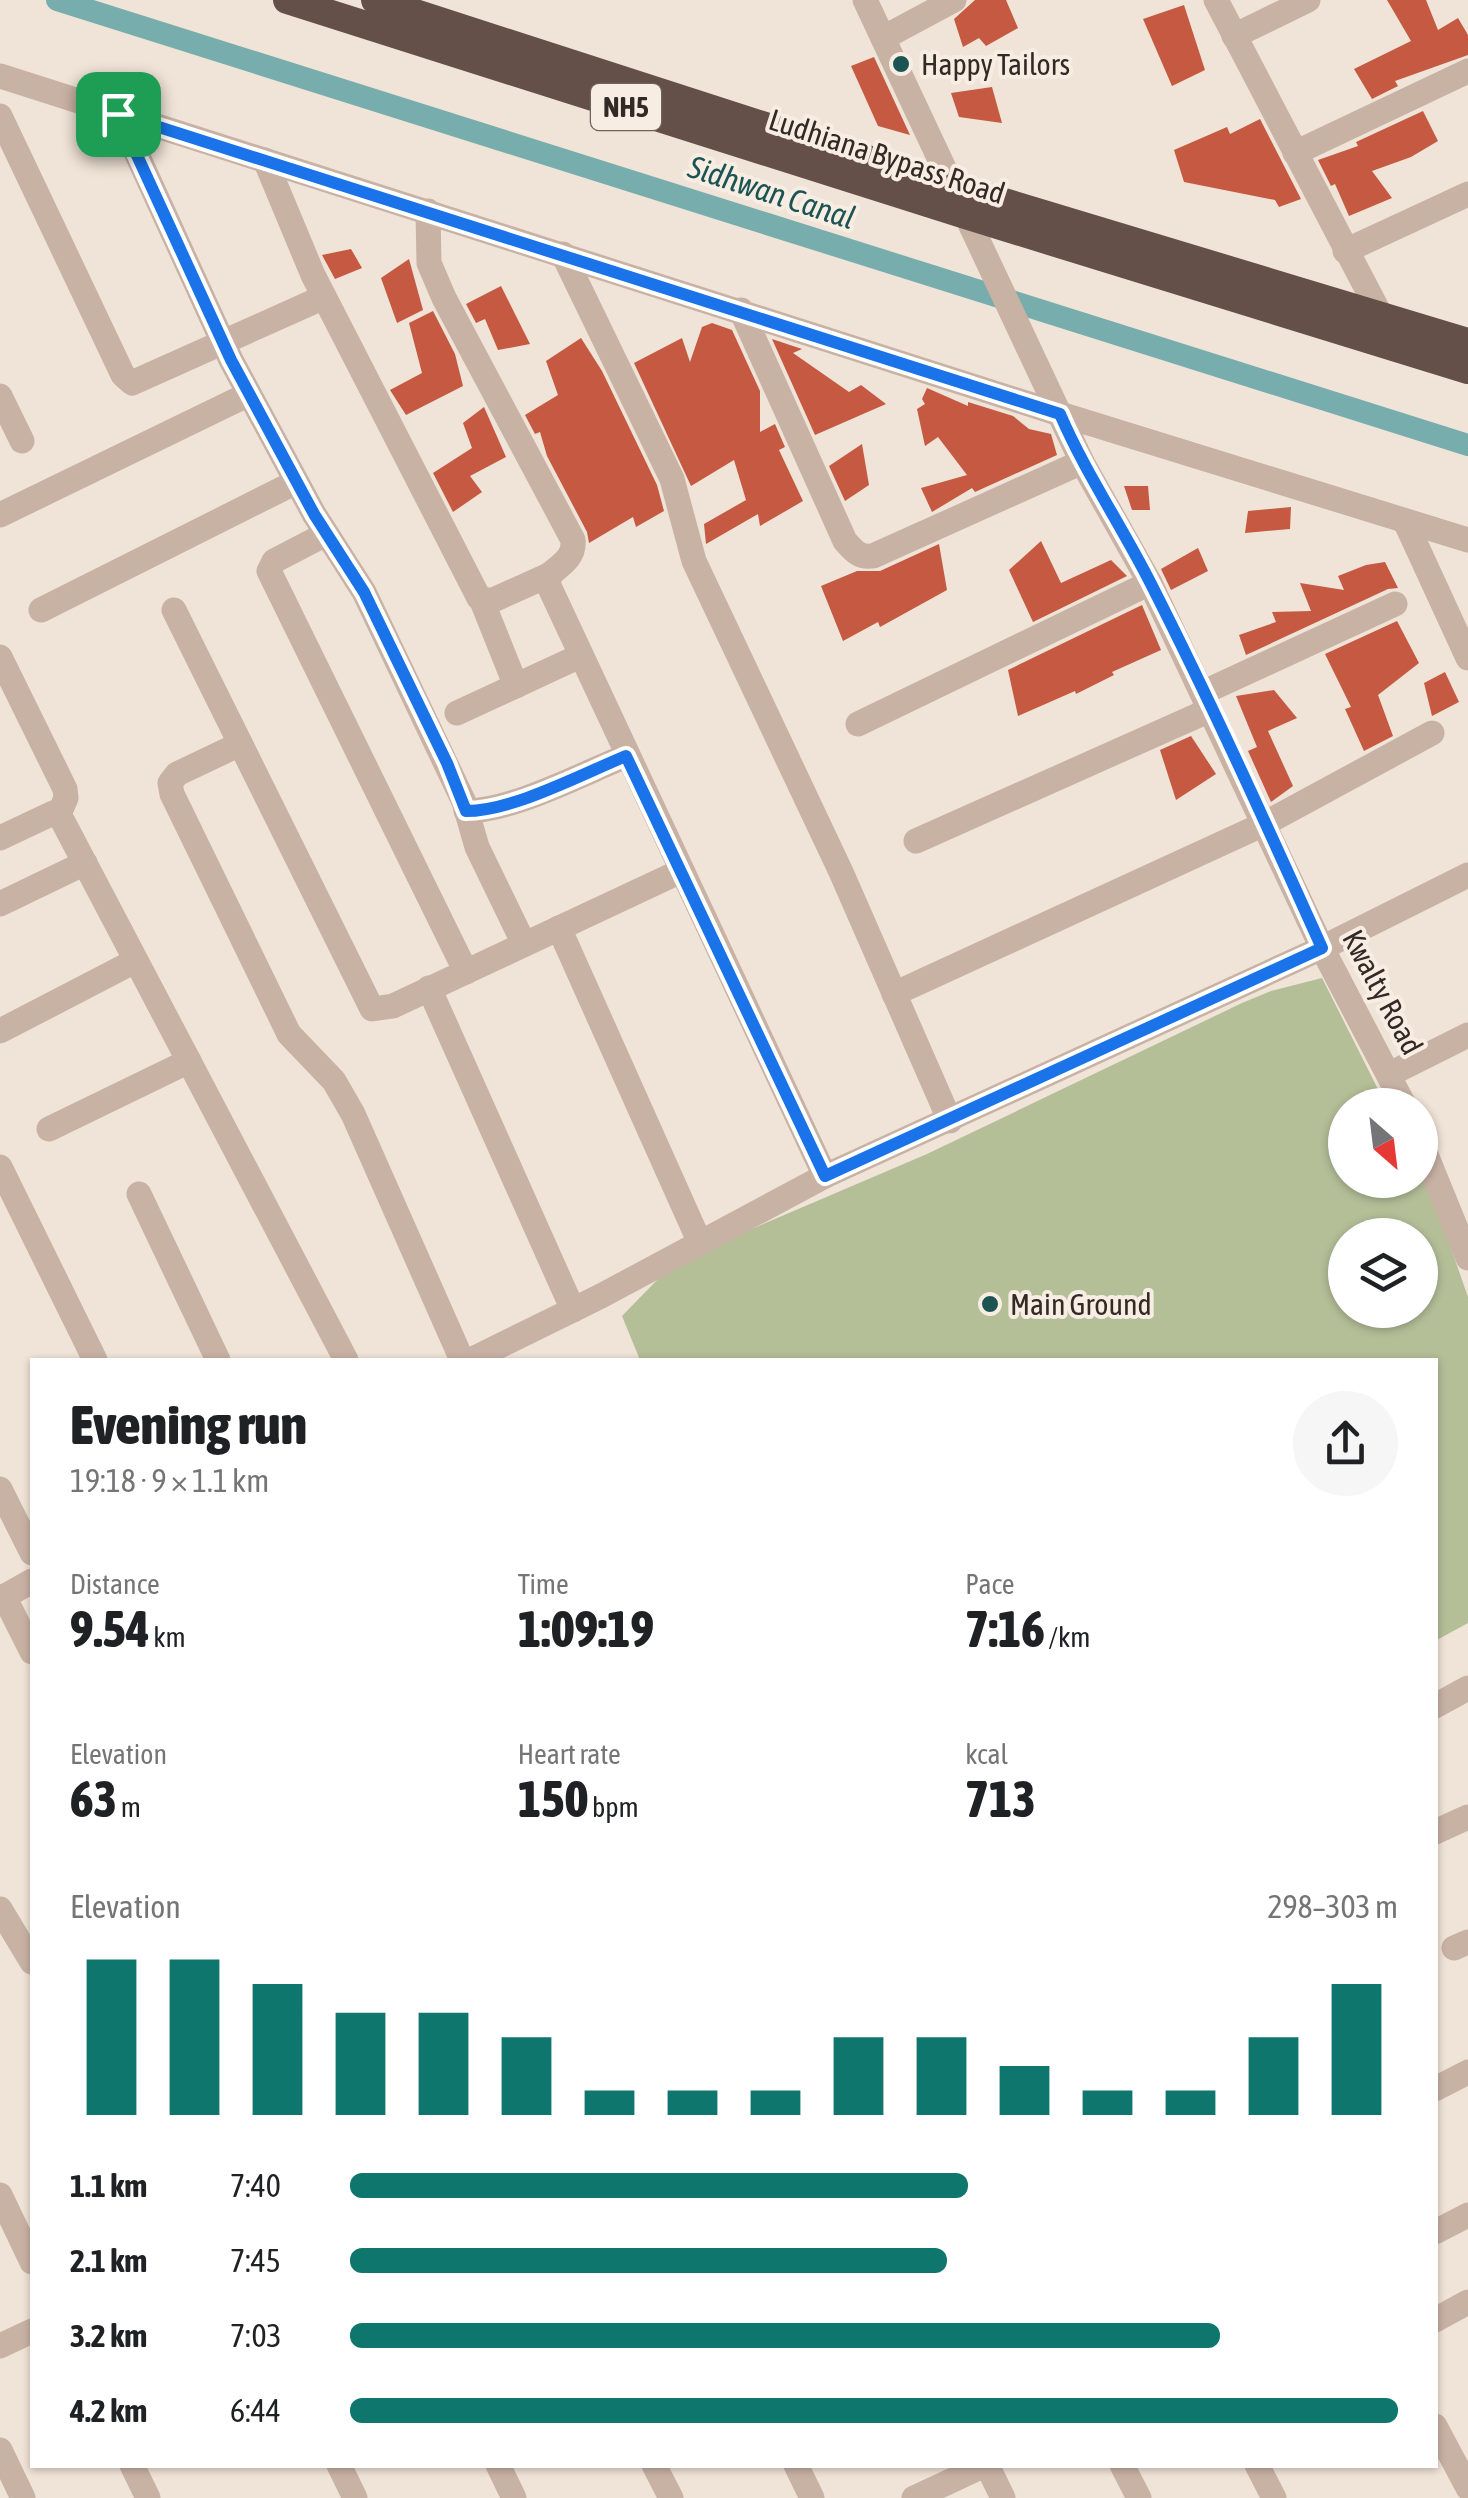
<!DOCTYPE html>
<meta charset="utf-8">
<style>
:root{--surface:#fff;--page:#f6f6f6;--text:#202124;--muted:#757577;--accent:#0f766e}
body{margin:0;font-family:"Asap Condensed",sans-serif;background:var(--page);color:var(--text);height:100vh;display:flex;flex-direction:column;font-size:38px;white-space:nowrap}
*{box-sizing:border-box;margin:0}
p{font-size:32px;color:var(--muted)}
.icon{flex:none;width:55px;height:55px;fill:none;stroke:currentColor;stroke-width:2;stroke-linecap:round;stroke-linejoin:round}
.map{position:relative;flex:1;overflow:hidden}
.details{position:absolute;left:30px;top:1358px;width:1408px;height:1110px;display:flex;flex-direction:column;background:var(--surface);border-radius:0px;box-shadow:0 2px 8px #0004}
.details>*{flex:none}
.needle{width:65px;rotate:152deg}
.tools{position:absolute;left:1328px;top:1088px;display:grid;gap:20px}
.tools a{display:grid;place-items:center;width:110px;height:110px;border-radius:50%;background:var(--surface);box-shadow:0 2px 8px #0004;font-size:50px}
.pin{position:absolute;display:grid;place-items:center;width:85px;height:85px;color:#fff;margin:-42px;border-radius:20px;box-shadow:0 5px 15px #0006}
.round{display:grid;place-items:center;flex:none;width:105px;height:105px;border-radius:52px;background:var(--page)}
.headline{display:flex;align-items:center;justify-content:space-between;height:170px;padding:0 40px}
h1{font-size:55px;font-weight:800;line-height:75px}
.figures{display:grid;grid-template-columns:repeat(3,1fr);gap:15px;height:170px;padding:10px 40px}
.figures div{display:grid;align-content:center}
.figures b{font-size:50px;font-weight:800}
.figures small{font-size:28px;font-weight:400}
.figures p{font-size:28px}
.chart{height:280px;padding:20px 40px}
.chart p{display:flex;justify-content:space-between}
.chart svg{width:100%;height:180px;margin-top:10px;stroke:var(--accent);stroke-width:6}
ul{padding:0 40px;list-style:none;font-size:32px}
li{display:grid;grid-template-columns:160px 120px 1fr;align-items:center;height:75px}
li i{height:25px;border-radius:12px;background:var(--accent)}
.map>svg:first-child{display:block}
</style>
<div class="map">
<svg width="1468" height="2498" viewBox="0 0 1468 2498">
<rect width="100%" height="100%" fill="#f0e3d7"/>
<!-- green -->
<path fill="#b4bf98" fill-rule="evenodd" d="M 1322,978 L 1386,1105 L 1345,1105 L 1345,1180 L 1420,1180 L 1420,1174 L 1438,1211 L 1468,1297 L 1468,1623 L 1435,1641 L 1435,1360 L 640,1360 L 622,1316 L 659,1278 L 747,1231 L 927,1154 L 1242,1003 L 1271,991 ZM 1345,1235 L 1420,1235 L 1420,1310 L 1345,1310 Z"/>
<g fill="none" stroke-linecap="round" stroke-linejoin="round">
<!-- canal -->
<polyline stroke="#77adac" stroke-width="22" points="57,0 1468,445"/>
</g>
<!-- building -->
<g fill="#c55941">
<polygon points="975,0 1006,0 1018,28 986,46 979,38 963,47 954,19"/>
<polygon points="1387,0 1426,0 1438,30 1458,18 1468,35 1468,55 1395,81 1398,86 1372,99 1354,69 1411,41"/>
<polygon points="1184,5 1205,70 1172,86 1143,19"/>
<polygon points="874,57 910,135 878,126 851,66"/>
<polygon points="992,87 1002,123 959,117 951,93"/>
<polygon points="1423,111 1438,141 1411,157 1372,171 1392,198 1349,216 1335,184 1331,186 1318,160 1358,146 1356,142"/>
<polygon points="1260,119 1301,199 1279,207 1275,200 1184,182 1174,150 1227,127 1230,134"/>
<polygon points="351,249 362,268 335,279 322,255"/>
<polygon points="409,259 423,310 397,323 381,278"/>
<polygon points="501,286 530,344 498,350 485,319 476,323 466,304"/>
<polygon points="433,311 455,354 463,386 406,415 390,390 422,373 409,323"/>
<polygon points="712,323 732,330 760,391 760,432 775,424 785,447 779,450 803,501 760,526 758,514 706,544 704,524 746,500 734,460 691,486 634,363 682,338 690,362 702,327"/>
<polygon points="581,338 602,371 657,485 664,511 636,527 633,517 589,543 587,532 547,456 540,432 535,434 525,415 558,395 546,361"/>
<polygon points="772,339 802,349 793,353 849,392 861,385 886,404 815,435"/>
<polygon points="927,388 968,406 968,402 1013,416 1029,429 1051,434 1057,455 975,492 972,488 932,512 921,488 967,475 938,437 925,446 917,409 925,404 922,399"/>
<polygon points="484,407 506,457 470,476 482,492 453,512 433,473 472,448 463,423"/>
<polygon points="862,444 869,485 845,501 829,466"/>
<polygon points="1124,486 1148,486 1150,510 1132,510"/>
<polygon points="1291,507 1290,529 1245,533 1248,511"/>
<polygon points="1041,541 1061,583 1111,560 1127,576 1033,622 1009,570"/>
<polygon points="939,544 947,590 880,627 878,622 843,641 821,586 857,571 880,571"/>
<polygon points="1198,548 1208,571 1171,590 1161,569"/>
<polygon points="1385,562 1398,588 1388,589 1246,655 1239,635 1276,622 1272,612 1311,611 1300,583 1344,590 1338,576 1366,565"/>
<polygon points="1142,605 1161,650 1112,672 1114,675 1076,694 1075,691 1018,716 1008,670"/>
<polygon points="1397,621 1419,663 1378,695 1393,736 1364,751 1345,709 1351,707 1325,654"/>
<polygon points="1445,672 1459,702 1432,716 1424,683"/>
<polygon points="1274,690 1297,718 1268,731 1293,786 1271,802 1248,751 1257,747 1236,696"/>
<polygon points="1191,736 1216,774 1176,800 1160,750"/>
</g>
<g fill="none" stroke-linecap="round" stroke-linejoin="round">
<!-- minor -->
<g stroke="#c8b2a4" stroke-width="25">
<polyline points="865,0 1082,462 1150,583 1322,948 1404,1105"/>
<polyline points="1216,0 1380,314"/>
<polyline points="1234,36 1308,0"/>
<polyline points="883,38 954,0"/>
<polyline points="118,113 231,360 314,514 364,592 464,802 477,847 524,944"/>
<polyline points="0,116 123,375 132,383 324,297"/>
<polyline points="1295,153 1468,71"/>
<polyline points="265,160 313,275 479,598 491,601 549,575"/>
<path d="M 428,211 L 429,263 L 444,298 L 573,540 C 575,557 561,565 549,575 L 549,586 L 825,1176"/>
<polyline points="1345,251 1468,194"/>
<polyline points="563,254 672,479 694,561 841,872 950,1121"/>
<path d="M 741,310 L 845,541 C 854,551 859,558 873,556 L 1082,462"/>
<polyline points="0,396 22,441"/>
<polyline points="0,515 249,394"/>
<polyline points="1405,521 1468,658"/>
<polyline points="326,534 274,561 269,571 466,972"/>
<polyline points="482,601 516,686"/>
<polyline points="41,610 296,482"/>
<polyline points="174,610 372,1009 393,1006 681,871"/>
<polyline points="0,657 65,789 66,798 59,814"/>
<polyline points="1202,693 1395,604"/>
<polyline points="457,713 580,656"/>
<polyline points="858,724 1150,583"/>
<polyline points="240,744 177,774 170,783 172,794 289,1034 334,1081 353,1114 462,1360"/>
<path d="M 466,811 C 512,811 582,774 626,756"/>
<polyline points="0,838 53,813 59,814 346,1360"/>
<polyline points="916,841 1210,710"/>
<polyline points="0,904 85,863"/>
<polyline points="559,928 700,1243"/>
<polyline points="429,988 573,1310"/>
<polyline points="894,994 1264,824 1432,733"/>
<polyline points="0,1031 135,961"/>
<polyline points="1390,1074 1468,1035"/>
<polyline points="49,1129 189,1061"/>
<polyline points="1420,1140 1468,1258"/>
<polyline points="0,1167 95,1360"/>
<polyline points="139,1194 218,1360"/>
<polyline points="471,1360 601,1296 825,1176 1322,948 1468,875"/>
<polyline points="0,1489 32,1553"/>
<polyline points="4,1596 32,1652"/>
<polyline points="0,1599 32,1581"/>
<polyline points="1435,1706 1468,1688"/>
<polyline points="1435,1832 1468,1817"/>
<polyline points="0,1909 32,1962"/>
<polyline points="1454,1948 1468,1942"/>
<polyline points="1435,2089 1468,2072"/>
<polyline points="0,2195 32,2262"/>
<polyline points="1435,2232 1468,2215"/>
<polyline points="1435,2320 1468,2302"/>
<polyline points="0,2346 32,2331"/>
<polyline points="1435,2426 1468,2488"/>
<polyline points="0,2450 23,2498"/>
<polyline points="132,2465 148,2498"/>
<polyline points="339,2465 355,2498"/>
<polyline points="498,2465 514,2498"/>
<polyline points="654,2465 671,2498"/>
<polyline points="796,2465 812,2498"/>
<polyline points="987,2465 1003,2498"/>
<polyline points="1122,2465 1139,2498"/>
<polyline points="1257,2465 1274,2498"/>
<polyline points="914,2498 985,2465"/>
</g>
<!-- tertiary -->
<polyline stroke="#c8b2a4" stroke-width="25" points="0,76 1060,414 1468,540"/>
<!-- trunk -->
<g stroke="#645049" stroke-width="28">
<polyline points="287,0 965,215 1468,370"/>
<polyline points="375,0 951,186 1468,342"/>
</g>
</g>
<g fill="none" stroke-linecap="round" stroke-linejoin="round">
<!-- route casing -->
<g stroke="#fff" stroke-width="20">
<path id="route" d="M 118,114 L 1060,414 C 1085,472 1121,525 1150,582 C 1211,702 1267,826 1322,948 L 825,1176 L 626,756 C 582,774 513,811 466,811 L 447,763 L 364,592 L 314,514 L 231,360 Z"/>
</g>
<!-- route -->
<use href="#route" stroke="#1a73e8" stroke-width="12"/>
</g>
<!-- markers -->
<g fill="#1c5454" stroke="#f8ede3" stroke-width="4">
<circle cx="901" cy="64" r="10"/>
<circle cx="990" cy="1304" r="10"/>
</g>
<g text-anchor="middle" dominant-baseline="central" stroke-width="8" stroke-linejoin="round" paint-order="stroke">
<!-- shield labels -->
<rect fill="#f8ede3" stroke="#6e645e" stroke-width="2.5" x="591" y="84" width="70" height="46" rx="8"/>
<g font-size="28" font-weight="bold" fill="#332925">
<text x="626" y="107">NH5</text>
</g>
<!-- poi labels -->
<g font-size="30" fill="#332925" stroke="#f8ede3" text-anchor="start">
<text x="921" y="64">Happy Tailors</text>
<text x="1010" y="1304">Main Ground</text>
</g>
<!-- street labels -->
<g font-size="30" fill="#332925" stroke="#f8ede3">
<text transform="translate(887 156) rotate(18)">Ludhiana Bypass Road</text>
<text transform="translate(1383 992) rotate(62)">Kwalty Road</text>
</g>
<!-- water labels -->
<g font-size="32" font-style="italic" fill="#1c5454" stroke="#f8ede3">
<text transform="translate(772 192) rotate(18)">Sidhwan Canal</text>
</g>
</g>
</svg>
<div class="tools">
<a><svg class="needle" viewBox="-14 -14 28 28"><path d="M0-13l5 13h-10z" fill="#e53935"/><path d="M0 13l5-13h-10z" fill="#757577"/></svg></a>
<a><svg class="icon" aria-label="layers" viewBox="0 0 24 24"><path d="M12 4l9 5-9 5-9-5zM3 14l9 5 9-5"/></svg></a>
</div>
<div class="pin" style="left:118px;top:114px;background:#1e9e55"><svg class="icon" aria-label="arrive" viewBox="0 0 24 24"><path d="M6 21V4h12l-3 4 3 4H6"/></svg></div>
<section class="details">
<div class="headline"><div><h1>Evening run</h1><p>19:18 · 9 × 1.1 km</p></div><a class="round"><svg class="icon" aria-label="share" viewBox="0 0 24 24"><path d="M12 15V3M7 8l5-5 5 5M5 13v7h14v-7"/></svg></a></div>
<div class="figures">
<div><p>Distance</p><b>9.54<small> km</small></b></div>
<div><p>Time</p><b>1:09:19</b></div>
<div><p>Pace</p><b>7:16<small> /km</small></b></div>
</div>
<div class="figures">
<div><p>Elevation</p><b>63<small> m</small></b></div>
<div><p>Heart rate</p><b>150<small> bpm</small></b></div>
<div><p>kcal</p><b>713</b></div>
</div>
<div class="chart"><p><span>Elevation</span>298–303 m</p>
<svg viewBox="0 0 160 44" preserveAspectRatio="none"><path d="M5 44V6M15 44V6M25 44V12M35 44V19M45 44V19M55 44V25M65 44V38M75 44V38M85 44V38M95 44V25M105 44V25M115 44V32M125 44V38M135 44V38M145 44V25M155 44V12"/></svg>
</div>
<ul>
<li><b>1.1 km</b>7:40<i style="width:59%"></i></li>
<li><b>2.1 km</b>7:45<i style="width:57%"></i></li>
<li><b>3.2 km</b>7:03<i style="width:83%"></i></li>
<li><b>4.2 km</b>6:44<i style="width:100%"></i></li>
</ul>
</section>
</div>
